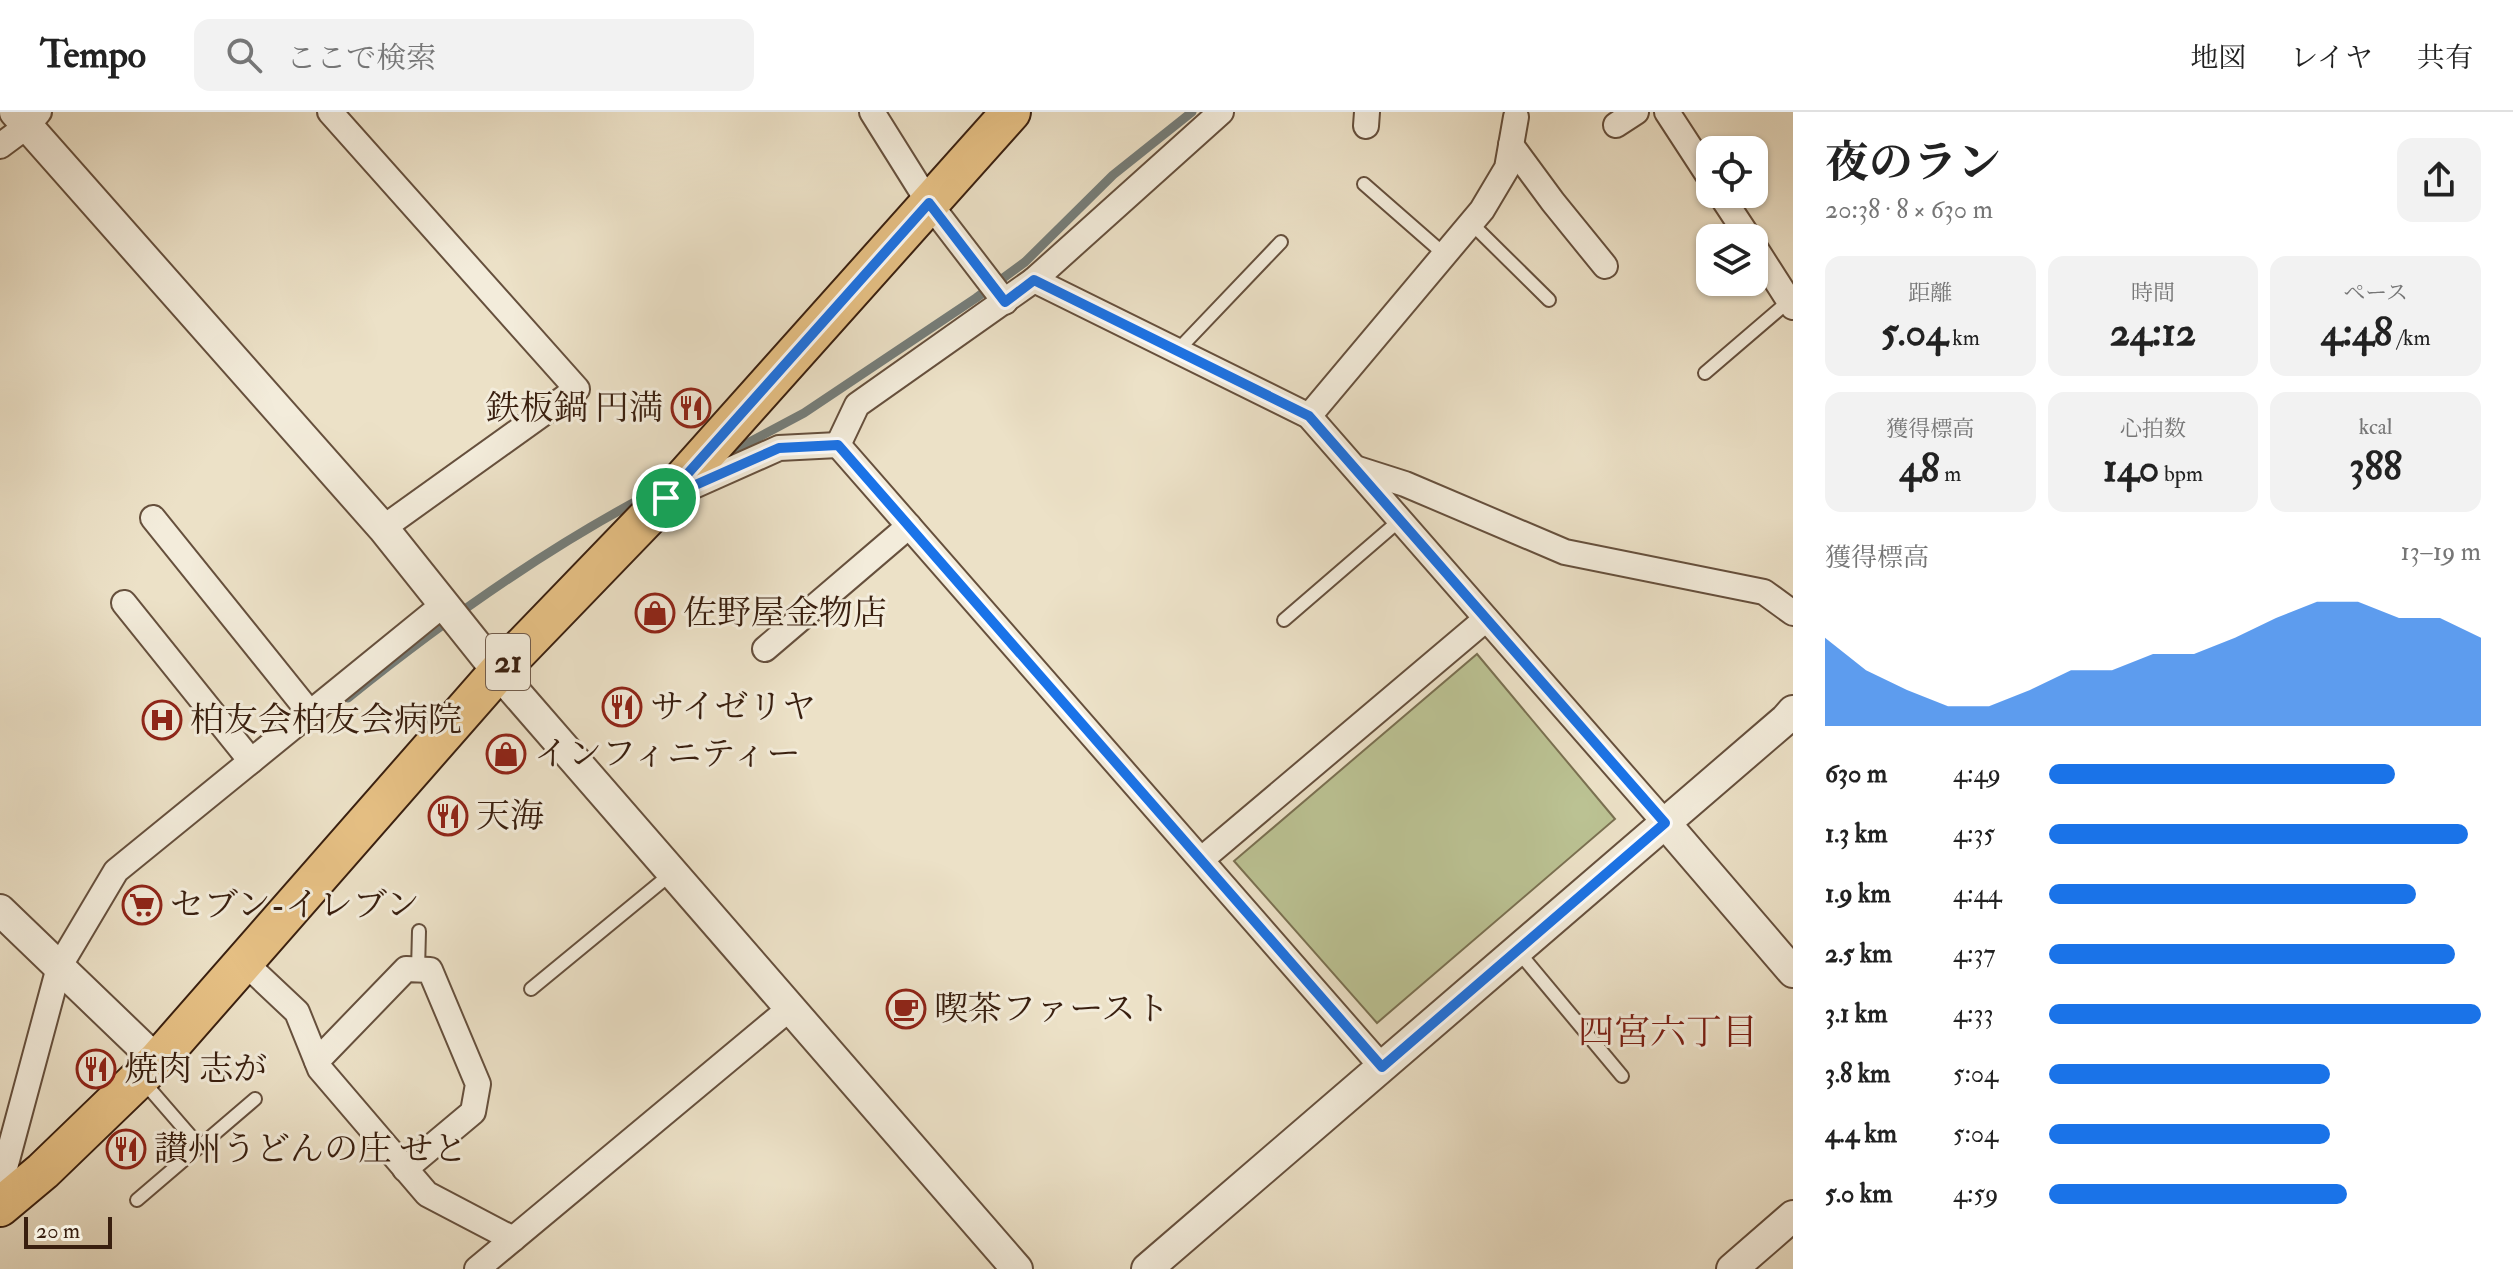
<!DOCTYPE html>
<html lang="ja">
<meta charset="utf-8">
<style>
:root{--surface:#fff;--page:#f2f2f2;--text:#222;--muted:#767676;--line:#e0e0e0;--accent:#1a73e8}
body{margin:0;font-family:"IM FELL Double Pica","Noto Serif JP",serif;background:var(--page);color:var(--text);height:100vh;display:flex;flex-direction:column;font-size:30px;white-space:nowrap}
*{box-sizing:border-box;margin:0}
p{font-size:26px;color:var(--muted)}
.icon{flex:none;width:44px;height:44px;fill:none;stroke:currentColor;stroke-width:2;stroke-linecap:round;stroke-linejoin:round}
.map{position:relative;flex:1;overflow:hidden}
.sheet{display:flex;flex-direction:column;background:var(--surface);width:720px}
.sheet>*{flex:none}
.fabs{position:absolute;left:1696px;top:24px;display:grid;gap:16px}
.fabs a{display:grid;place-items:center;width:72px;height:72px;border-radius:16px;background:var(--surface);box-shadow:0 2px 6px #0004;font-size:40px}
.scale{position:absolute;left:24px;bottom:20px;width:88px;box-sizing:border-box;padding-left:8px;border:4px solid #391f0f;border-top:0;font-size:22px;line-height:28px;white-space:nowrap;color:#391f0f;-webkit-text-stroke:6px #f3ecdb;paint-order:stroke}
.pin{position:absolute;display:grid;place-items:center;width:68px;height:68px;color:#fff;margin:-34px;border:4px solid #fff;border-radius:50%;box-shadow:0 2px 8px #0007}
.round{display:grid;place-items:center;flex:none;width:84px;height:84px;border-radius:16px;background:var(--page)}
.overview{display:flex;align-items:center;justify-content:space-between;height:136px;padding:0 32px}
h1{font-size:44px;font-weight:700;line-height:60px}
.stats{display:grid;grid-template-columns:repeat(3,1fr);gap:12px;height:136px;padding:8px 32px}
.stats div{display:grid;align-content:center;border-radius:16px;background:var(--page);text-align:center}
.stats b{font-size:40px;font-weight:700}
.stats small{font-size:22px;font-weight:400}
.stats p{font-size:22px}
.chart{height:224px;padding:16px 32px}
.chart p{display:flex;justify-content:space-between}
.chart svg{width:100%;height:144px;margin-top:8px;fill:var(--accent);opacity:.7}
ul{padding:0 32px;list-style:none;font-size:26px}
li{display:grid;grid-template-columns:128px 96px 1fr;align-items:center;height:60px}
li i{height:20px;border-radius:10px;background:var(--accent)}
header{display:flex;align-items:center;gap:48px;box-sizing:border-box;height:112px;padding:0 40px;background:var(--surface);border-bottom:2px solid var(--line)}
header strong{font-size:38px}
nav{display:flex;gap:44px;margin-inline-start:auto;font-size:28px}
.search{width:560px;height:72px;background:var(--page);display:flex;align-items:center;gap:20px;box-sizing:border-box;padding:0 28px;border-radius:16px;color:var(--muted);font-size:30px}
main{display:flex;flex:1;min-height:0}
.map>svg:first-child{display:block}
</style>
<header>
<strong>Tempo</strong>
<div class="search"><svg class="icon" aria-label="search" viewBox="0 0 24 24"><circle cx="10" cy="10" r="6"/><path d="M15 15l6 6"/></svg>ここで検索</div>
<nav><a>地図</a><a>レイヤ</a><a>共有</a></nav>
</header>
<main>
<div class="map">
<svg width="1793" height="1157" viewBox="0 0 1793 1157">
<rect width="100%" height="100%" fill="#ece1c7"/>
<filter id="stains"><feTurbulence type="fractalNoise" baseFrequency=".0025" numOctaves="4"/><feColorMatrix values="0 0 0 0 .2 0 0 0 0 .09 0 0 0 0 .02 0 0 0 .5 -.17"/></filter>
<radialGradient id="worn" r=".72"><stop offset=".6" stop-color="#630" stop-opacity="0"/><stop offset="1" stop-color="#630" stop-opacity=".3"/></radialGradient>
<!-- green -->
<polygon fill="#bbc293" stroke="#7a7051" stroke-width="2" points="1477,542 1615,707 1377,911 1234,749"/>
<g fill="none" stroke-linecap="round" stroke-linejoin="round">
<!-- stream -->
<g stroke="#757d79" stroke-width="9">
<polyline points="727,342 804,301 976,186 1025,150 1113,63 1192,0"/>
<path d="M 348,586 C 441,511 540,440 646,384"/>
</g>
<!-- service casing -->
<g stroke="#66503d" stroke-width="16">
<g id="service">
<polyline points="1364,72 1444,142"/>
<polyline points="1471,111 1549,188"/>
<polyline points="1177,239 1281,130"/>
<polyline points="1705,261 1789,189"/>
<polyline points="1284,508 1400,408"/>
<polyline points="1517,838 1622,964"/>
<polyline points="418,858 419,819"/>
<polyline points="531,877 672,761"/>
<polyline points="142,968 200,1035"/>
<polyline points="137,1088 255,987"/>
</g>
</g>
<!-- minor casing -->
<g stroke="#66503d" stroke-width="28">
<g id="minor">
<polyline points="330,0 577,277 383,416"/>
<polyline points="872,0 929,91 1005,190"/>
<polyline points="1667,0 1710,66"/>
<polyline points="1616,13 1636,0"/>
<polyline points="1366,14 1367,0"/>
<polyline points="1511,33 1553,90 1605,154"/>
<polyline points="0,34 27,14 39,0"/>
<polyline points="1720,82 1749,126"/>
<polyline points="1754,134 1793,195"/>
<polyline points="1034,168 1221,0"/>
<polyline points="1309,304 1482,98 1507,56 1516,5"/>
<polyline points="838,333 857,293 1034,168 1309,304 1665,711"/>
<polyline points="838,333 1382,955"/>
<polyline points="1358,357 1405,372 1565,440 1764,480 1793,501"/>
<polyline points="678,381 779,336 838,333"/>
<polyline points="153,406 310,601"/>
<polyline points="124,491 251,649"/>
<polyline points="765,537 909,414"/>
<polyline points="1202,747 1486,507"/>
<polyline points="244,850 297,900 320,957 427,1082 513,1127"/>
<polyline points="317,949 406,857 430,858 478,972 473,1000 405,1057"/>
<polyline points="5,1091 3,1063 59,855 116,759 444,492"/>
<polyline points="477,1157 789,897"/>
</g>
</g>
<!-- tertiary casing -->
<g stroke="#66503d" stroke-width="34">
<g id="tertiary">
<polyline points="15,0 383,416 498,560 1017,1157"/>
<polyline points="1665,711 1793,860"/>
<polyline points="0,798 157,949"/>
<polyline points="1147,1157 1786,607 1793,599"/>
<polyline points="1732,1157 1793,1104"/>
</g>
</g>
<!-- primary casing -->
<g stroke="#391f0f" stroke-width="42">
<polyline id="primary" points="0,1095 43,1059 157,949 498,560 666,386 1011,0"/>
</g>
<!-- service -->
<use href="#service" stroke="#f3ecdb" stroke-width="12"/>
<!-- minor -->
<use href="#minor" stroke="#f3ecdb" stroke-width="24"/>
<!-- tertiary -->
<use href="#tertiary" stroke="#f3ecdb" stroke-width="30"/>
<!-- primary -->
<use href="#primary" stroke="#e6c084" stroke-width="38"/>
</g>
<g fill="none" stroke-linecap="round" stroke-linejoin="round">
<!-- route casing -->
<g stroke="#fff" stroke-width="16">
<polygon id="route" points="929,91 1005,190 1034,168 1309,304 1665,711 1382,955 838,333 779,336 666,386"/>
</g>
<!-- route -->
<use href="#route" stroke="#1a73e8" stroke-width="10"/>
</g>
<!-- icons -->
<defs>
<g id="restaurant-ring" transform="scale(2)"><circle r="9.5" fill="#f3ecdb" stroke="#8f2418" stroke-width="1.5"/><path d="M-5-6h1v4h1v-4h1v4h1v-4h1v5L-1.5 .5V6h-2V.5L-5-1ZM5-6V6H3V1.5H1.5Q1.5-4 5-6Z" fill="#8f2418"/></g>
<g id="shop-ring" transform="scale(2)"><circle r="9.5" fill="#f3ecdb" stroke="#8f2418" stroke-width="1.5"/><path d="M-5-2.5h2.3a2.7 3.5 0 0 1 5.4 0H5L5.5 6h-11ZM-1.5-2.5h3a1.5 2.3 0 0 0-3 0Z" fill="#8f2418"/></g>
<g id="hospital-ring" transform="scale(2)"><circle r="9.5" fill="#f3ecdb" stroke="#8f2418" stroke-width="1.5"/><path d="M-5-5h3v3.5h4V-5h3V5h-3V1.5h-4V5h-3Z" fill="#8f2418"/></g>
<g id="supermarket-ring" transform="scale(2)"><circle r="9.5" fill="#f3ecdb" stroke="#8f2418" stroke-width="1.5"/><path d="M-6-5.5h2.5l.6 2H6L4.5 2H-2.5L-4.4-4H-6ZM-1.5 3.2a1.3 1.3 0 1 0 .1 0ZM3 3.2a1.3 1.3 0 1 0 .1 0Z" fill="#8f2418"/></g>
<g id="cafe-ring" transform="scale(2)"><circle r="9.5" fill="#f3ecdb" stroke="#8f2418" stroke-width="1.5"/><path d="M-5.5-4.5H6V0H3Q3 3.5 0 3.5H-2.5Q-5.5 3.5-5.5 0ZM3-3.2v2h1.7v-2ZM-6 4.5H4V6H-6Z" fill="#8f2418"/></g>
</defs>
<g fill-rule="evenodd">
<use href="#restaurant-ring" x="691" y="296"/>
<use href="#shop-ring" x="655" y="501"/>
<use href="#restaurant-ring" x="622" y="595"/>
<use href="#hospital-ring" x="162" y="608"/>
<use href="#shop-ring" x="506" y="642"/>
<use href="#restaurant-ring" x="448" y="704"/>
<use href="#supermarket-ring" x="142" y="793"/>
<use href="#cafe-ring" x="906" y="897"/>
<use href="#restaurant-ring" x="96" y="957"/>
<use href="#restaurant-ring" x="126" y="1037"/>
</g>
<g text-anchor="middle" dominant-baseline="central" stroke-width="6" stroke-linejoin="round" paint-order="stroke">
<!-- shield labels -->
<rect fill="#f3ecdb" stroke="#715c4c" stroke-width="2" x="486" y="522" width="44" height="56" rx="6"/>
<g font-size="32" font-weight="bold" fill="#391f0f">
<text x="508" y="550">21</text>
</g>
<!-- poi labels -->
<g font-size="34" fill="#391f0f" stroke="#f3ecdb" text-anchor="start">
<text x="663" y="296" text-anchor="end">鉄板鍋 円満</text>
<text x="683" y="501">佐野屋金物店</text>
<text x="650" y="595">サイゼリヤ</text>
<text x="190" y="608">柏友会柏友会病院</text>
<text x="534" y="642">インフィニティー</text>
<text x="476" y="704">天海</text>
<text x="170" y="793">セブン-イレブン</text>
<text x="934" y="897">喫茶ファースト</text>
<text x="124" y="957">焼肉 志が</text>
<text x="154" y="1037">讃州うどんの庄 せと</text>
</g>
<!-- neighbourhood labels -->
<g font-size="36" fill="#7a1f14" stroke="#f3ecdb">
<text x="1668" y="920">四宮六丁目</text>
</g>
</g>
<rect width="100%" height="100%" filter="url(#stains)"/>
<rect width="100%" height="100%" fill="url(#worn)"/>
</svg>
<div class="fabs">
<a><svg class="icon" aria-label="locate" viewBox="0 0 24 24"><circle cx="12" cy="12" r="6"/><path d="M12 2v4M12 18v4M2 12h4M18 12h4"/></svg></a>
<a><svg class="icon" aria-label="layers" viewBox="0 0 24 24"><path d="M12 4l9 5-9 5-9-5zM3 14l9 5 9-5"/></svg></a>
</div>
<div class="scale">20 m</div>
<div class="pin" style="left:666px;top:386px;background:#1e9e55"><svg class="icon" aria-label="arrive" viewBox="0 0 24 24"><path d="M6 21V4h12l-3 4 3 4H6"/></svg></div>
</div>
<section class="sheet">
<div class="overview"><div><h1>夜のラン</h1><p>20:38 · 8 × 630 m</p></div><a class="round"><svg class="icon" aria-label="share" viewBox="0 0 24 24"><path d="M12 15V3M7 8l5-5 5 5M5 13v7h14v-7"/></svg></a></div>
<div class="stats">
<div><p>距離</p><b>5.04<small> km</small></b></div>
<div><p>時間</p><b>24:12</b></div>
<div><p>ペース</p><b>4:48<small> /km</small></b></div>
</div>
<div class="stats">
<div><p>獲得標高</p><b>48<small> m</small></b></div>
<div><p>心拍数</p><b>140<small> bpm</small></b></div>
<div><p>kcal</p><b>388</b></div>
</div>
<div class="chart"><p><span>獲得標高</span>13–19 m</p>
<svg viewBox="0 0 160 44" preserveAspectRatio="none"><path d="M0 44V17L10 27L20 33L30 38L40 38L50 33L60 27L70 27L80 22L90 22L100 17L110 11L120 6L130 6L140 11L150 11L160 17V44z"/></svg>
</div>
<ul>
<li><b>630 m</b>4:49<i style="width:80%"></i></li>
<li><b>1.3 km</b>4:35<i style="width:97%"></i></li>
<li><b>1.9 km</b>4:44<i style="width:85%"></i></li>
<li><b>2.5 km</b>4:37<i style="width:94%"></i></li>
<li><b>3.1 km</b>4:33<i style="width:100%"></i></li>
<li><b>3.8 km</b>5:04<i style="width:65%"></i></li>
<li><b>4.4 km</b>5:04<i style="width:65%"></i></li>
<li><b>5.0 km</b>4:59<i style="width:69%"></i></li>
</ul>
</section>
</main>
